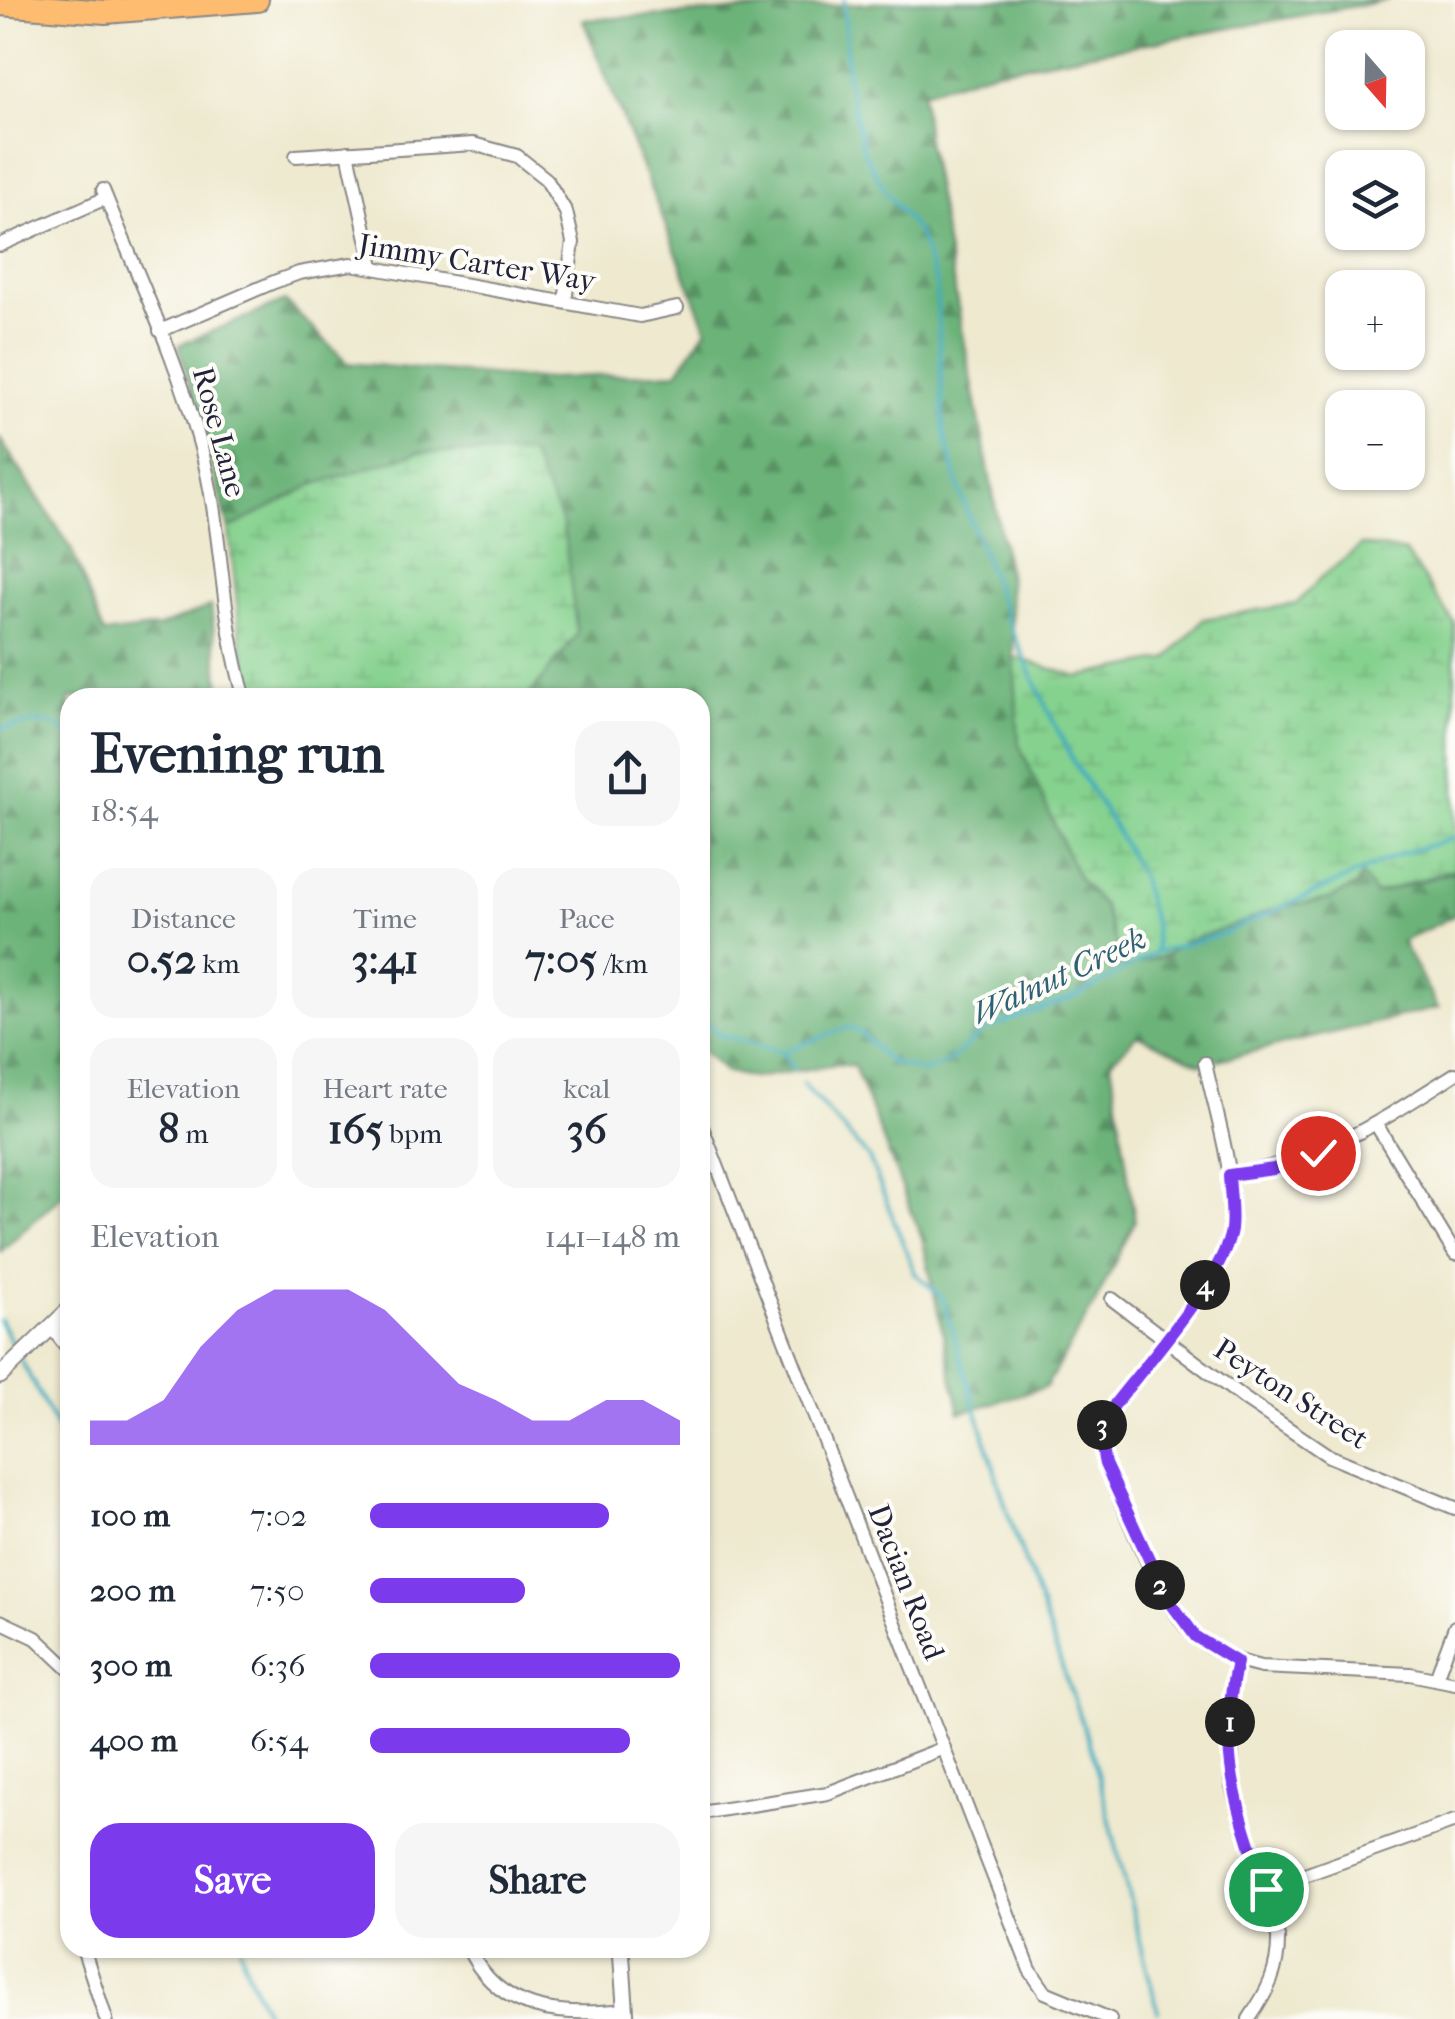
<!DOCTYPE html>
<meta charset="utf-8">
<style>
:root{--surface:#fff;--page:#f6f6f7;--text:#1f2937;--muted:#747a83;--accent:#7c3aed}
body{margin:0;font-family:"IM FELL French Canon",serif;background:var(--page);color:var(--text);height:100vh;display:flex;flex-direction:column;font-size:38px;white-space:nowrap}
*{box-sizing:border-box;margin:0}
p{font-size:32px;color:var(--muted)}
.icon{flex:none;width:55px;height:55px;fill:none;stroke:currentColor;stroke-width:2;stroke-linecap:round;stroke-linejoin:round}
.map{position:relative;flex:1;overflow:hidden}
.panel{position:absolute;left:60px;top:688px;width:650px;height:1270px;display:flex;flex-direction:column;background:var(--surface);border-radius:30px;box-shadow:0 2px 8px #0004}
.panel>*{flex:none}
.needle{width:65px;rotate:160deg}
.buttons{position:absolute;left:1325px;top:30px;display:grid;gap:20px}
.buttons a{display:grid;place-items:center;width:100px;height:100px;border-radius:20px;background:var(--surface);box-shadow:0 2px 8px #0004;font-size:50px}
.pin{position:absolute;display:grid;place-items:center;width:85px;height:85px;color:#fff;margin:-42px;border:5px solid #fff;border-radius:50%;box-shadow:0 2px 10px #0007}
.km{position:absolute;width:50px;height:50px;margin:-25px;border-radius:50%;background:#222;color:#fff;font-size:28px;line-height:50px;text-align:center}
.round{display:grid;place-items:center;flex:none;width:105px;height:105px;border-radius:30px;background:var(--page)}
.head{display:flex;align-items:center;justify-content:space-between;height:170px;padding:0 30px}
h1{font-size:55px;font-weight:700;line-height:75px}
.stats{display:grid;grid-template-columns:repeat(3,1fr);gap:15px;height:170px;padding:10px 30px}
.stats div{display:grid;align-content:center;border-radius:25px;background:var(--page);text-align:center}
.stats b{font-size:42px;font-weight:700}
.stats small{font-size:28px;font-weight:400}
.stats p{font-size:28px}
.chart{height:280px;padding:20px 30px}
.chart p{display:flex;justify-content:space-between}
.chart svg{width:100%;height:180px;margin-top:10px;fill:var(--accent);opacity:.7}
.action{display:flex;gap:20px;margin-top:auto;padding:20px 30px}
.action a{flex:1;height:115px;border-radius:30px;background:var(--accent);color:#fff;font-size:40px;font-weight:700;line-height:115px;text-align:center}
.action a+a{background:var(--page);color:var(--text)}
ul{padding:0 30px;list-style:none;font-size:32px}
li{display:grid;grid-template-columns:160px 120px 1fr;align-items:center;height:75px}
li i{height:25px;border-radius:12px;background:var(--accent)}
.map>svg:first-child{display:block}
</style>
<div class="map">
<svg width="1455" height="2019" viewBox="0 0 1455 2019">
<defs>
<pattern id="forest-firs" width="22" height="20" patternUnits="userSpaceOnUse" patternTransform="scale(2.5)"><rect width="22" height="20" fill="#6cb379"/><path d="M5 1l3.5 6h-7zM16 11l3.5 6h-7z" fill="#589164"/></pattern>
<pattern id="wetland-marsh" width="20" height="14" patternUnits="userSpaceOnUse" patternTransform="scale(2.5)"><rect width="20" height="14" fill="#85d18e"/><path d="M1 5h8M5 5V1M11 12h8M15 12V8" fill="none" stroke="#73b37b"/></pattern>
</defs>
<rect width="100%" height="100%" fill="#fdfcf7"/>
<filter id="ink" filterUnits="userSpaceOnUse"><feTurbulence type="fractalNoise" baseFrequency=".01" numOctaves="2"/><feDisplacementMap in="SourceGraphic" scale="20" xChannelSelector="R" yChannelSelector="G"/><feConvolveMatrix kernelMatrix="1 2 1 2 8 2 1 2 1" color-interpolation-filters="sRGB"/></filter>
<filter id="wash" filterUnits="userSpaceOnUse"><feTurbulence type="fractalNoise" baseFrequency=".0048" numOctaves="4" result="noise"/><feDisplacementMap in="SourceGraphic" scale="40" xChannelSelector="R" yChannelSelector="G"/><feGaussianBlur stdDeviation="2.25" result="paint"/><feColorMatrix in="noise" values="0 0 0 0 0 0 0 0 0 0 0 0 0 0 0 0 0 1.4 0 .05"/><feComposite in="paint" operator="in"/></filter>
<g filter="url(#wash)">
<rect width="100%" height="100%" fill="#eee9cf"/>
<!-- forest -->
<g fill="url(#forest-firs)" stroke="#476a5a" stroke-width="2.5">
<polygon points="921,0 1389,0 991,71 922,92 927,142 1009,579 1019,744 1077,876 1103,906 1124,967 1164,956 1183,942 1246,921 1271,909 1329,899 1356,886 1362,874 1376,894 1455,871 1455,915 1402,942 1438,1008 1201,1064 1137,1035 1111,1062 1135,1221 1095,1303 1046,1387 960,1413 923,1241 854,1066 839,1064 753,1078 724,1071 700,1048 700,698 528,697 577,634 313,485 229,529 179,345 285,301 348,363 535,379 677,372 707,329 583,20"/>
<polygon points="0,439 71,548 104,634 160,627 211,606 221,697 70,698 70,1145 65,1192 0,1252"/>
</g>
<!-- wetland -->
<g fill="url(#wetland-marsh)" stroke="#547a64" stroke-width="2.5">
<polygon points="419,452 530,454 563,525 577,634 528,697 255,697 241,641 229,529 313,485"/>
<polygon points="1362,545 1405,552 1455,624 1455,869 1375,894 1362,875 1356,885 1329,899 1271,909 1246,921 1183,942 1164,956 1124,967 1103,906 1077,876 1019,744 1014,657 1078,677 1167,659 1204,619 1296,604 1321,578"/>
</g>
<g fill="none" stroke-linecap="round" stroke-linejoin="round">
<!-- stream -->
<g stroke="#3facbd" stroke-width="4">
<polyline points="844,0 847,77 863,151 887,193 918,233 936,283 944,433 960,492 1009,624 1046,706 1074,763 1113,825 1140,875 1154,924 1156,952"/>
<path d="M 0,729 C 26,725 52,713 70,737"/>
<polyline points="700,1014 718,1034 783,1052 848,1027 860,1032 888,1061 924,1072 951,1060 984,1030 1077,996 1156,952 1223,934 1400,854 1455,838"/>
<polyline points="783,1052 794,1070"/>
<polyline points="803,1084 869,1158 915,1273 942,1297 1008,1514 1093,1754 1158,2012"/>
<polyline points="0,1320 16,1351"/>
<polyline points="21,1360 70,1453"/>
<polyline points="240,1948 247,1972 269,2019"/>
</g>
</g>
</g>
<g filter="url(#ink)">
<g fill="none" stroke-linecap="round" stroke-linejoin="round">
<!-- minor casing -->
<g stroke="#888685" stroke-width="16">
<g id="minor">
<polyline points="348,152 373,266"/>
<polyline points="296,156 473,144 517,156 546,179 566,212 573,242 565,302"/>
<path d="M 103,190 C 137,275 178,360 201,448 C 223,530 220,617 245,698"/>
<polyline points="0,245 106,198"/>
<polyline points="160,331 274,282 299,273 351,264 640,316 677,308"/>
<path d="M 1205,1063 C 1215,1112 1239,1182 1230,1231 C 1221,1286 1135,1373 1102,1425 L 1100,1443 L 1105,1464 C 1124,1508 1162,1609 1197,1638 C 1215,1653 1239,1662 1261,1667 L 1410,1674 L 1455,1683"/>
<polyline points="700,1122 1030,1970 1045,1992 1110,2019"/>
<polyline points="1376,1124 1455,1254"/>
<path d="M 1229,1175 C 1321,1162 1378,1123 1455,1074"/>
<polyline points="1112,1299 1246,1400 1329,1456 1455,1508"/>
<polyline points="51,1327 70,1351"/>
<polyline points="0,1621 36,1638 70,1670"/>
<path d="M 1237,1662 L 1231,1690 L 1232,1787 L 1278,1936 C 1279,1970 1268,1991 1249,2019"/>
<polyline points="1436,1678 1455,1627"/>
<polyline points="700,1813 828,1793 944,1748"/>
<polyline points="1266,1889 1455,1821"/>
<polyline points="83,1948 106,2019"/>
<path d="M 468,1948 C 499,2013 560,2017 625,2010"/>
</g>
</g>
<!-- tertiary casing -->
<g stroke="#888685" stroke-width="19">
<g id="tertiary">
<polyline points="0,1376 70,1309"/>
<polyline points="621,1948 626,2019"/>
</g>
</g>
<!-- motorway casing -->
<g stroke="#888685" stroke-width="26">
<polyline id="motorway" points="0,4 105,12 257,0"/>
</g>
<!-- minor -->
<use href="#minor" stroke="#fff" stroke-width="12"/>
<!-- tertiary -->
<use href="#tertiary" stroke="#fff" stroke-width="15"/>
<!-- motorway -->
<use href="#motorway" stroke="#febc70" stroke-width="22"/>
</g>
</g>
<g fill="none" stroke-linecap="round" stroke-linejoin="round" filter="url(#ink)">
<!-- route casing -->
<g stroke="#fff" stroke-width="20">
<path id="route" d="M 1266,1889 C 1236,1811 1217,1746 1237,1662 L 1196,1637 L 1167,1598 L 1105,1464 C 1099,1439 1102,1426 1115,1404 C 1146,1364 1224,1276 1231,1230 C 1233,1213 1230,1193 1229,1175 L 1274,1169 L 1318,1153"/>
</g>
<!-- route -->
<use href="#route" stroke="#7c3aed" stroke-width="12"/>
</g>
<g text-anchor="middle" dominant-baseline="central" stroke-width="8" stroke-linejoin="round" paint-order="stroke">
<!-- street labels -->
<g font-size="30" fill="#22223b" stroke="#fdfcf7">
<text transform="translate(477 263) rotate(9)">Jimmy Carter Way</text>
<text transform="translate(219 432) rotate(75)">Rose Lane</text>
<text transform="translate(1291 1394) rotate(33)">Peyton Street</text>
<text transform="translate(906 1582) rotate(69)">Dacian Road</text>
</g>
<!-- water labels -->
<g font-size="32" font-style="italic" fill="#2f6076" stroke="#fdfcf7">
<text transform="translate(1059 976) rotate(-25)">Walnut Creek</text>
</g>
</g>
</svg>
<div class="buttons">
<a><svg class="needle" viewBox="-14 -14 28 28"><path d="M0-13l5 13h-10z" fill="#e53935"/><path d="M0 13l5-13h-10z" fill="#747a83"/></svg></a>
<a><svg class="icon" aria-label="layers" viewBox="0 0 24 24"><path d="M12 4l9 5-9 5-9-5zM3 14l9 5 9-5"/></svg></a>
<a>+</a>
<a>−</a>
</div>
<div class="pin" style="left:1266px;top:1889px;background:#1e9e55"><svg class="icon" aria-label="arrive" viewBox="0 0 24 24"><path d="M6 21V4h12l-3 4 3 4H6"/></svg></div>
<div class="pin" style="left:1318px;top:1153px;background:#d93025"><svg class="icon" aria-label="check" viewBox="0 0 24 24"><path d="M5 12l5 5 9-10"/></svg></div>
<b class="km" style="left:1230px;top:1722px">1</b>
<b class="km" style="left:1160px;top:1585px">2</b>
<b class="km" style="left:1102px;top:1425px">3</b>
<b class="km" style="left:1205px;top:1285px">4</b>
<section class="panel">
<div class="head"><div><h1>Evening run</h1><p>18:54</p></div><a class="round"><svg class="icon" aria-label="share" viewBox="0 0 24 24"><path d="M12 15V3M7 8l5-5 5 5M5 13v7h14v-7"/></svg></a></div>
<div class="stats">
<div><p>Distance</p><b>0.52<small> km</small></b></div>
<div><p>Time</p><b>3:41</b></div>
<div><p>Pace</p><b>7:05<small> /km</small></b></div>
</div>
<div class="stats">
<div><p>Elevation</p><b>8<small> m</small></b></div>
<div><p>Heart rate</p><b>165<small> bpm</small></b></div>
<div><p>kcal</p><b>36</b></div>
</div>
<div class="chart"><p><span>Elevation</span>141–148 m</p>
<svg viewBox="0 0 160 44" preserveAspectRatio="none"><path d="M0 44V38L10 38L20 33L30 20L40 11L50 6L60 6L70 6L80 11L90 20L100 29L110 33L120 38L130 38L140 33L150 33L160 38V44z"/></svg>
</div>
<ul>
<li><b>100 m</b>7:02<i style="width:77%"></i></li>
<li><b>200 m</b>7:50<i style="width:50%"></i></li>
<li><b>300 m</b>6:36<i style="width:100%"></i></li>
<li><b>400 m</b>6:54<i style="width:84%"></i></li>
</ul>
<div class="action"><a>Save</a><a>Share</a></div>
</section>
</div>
